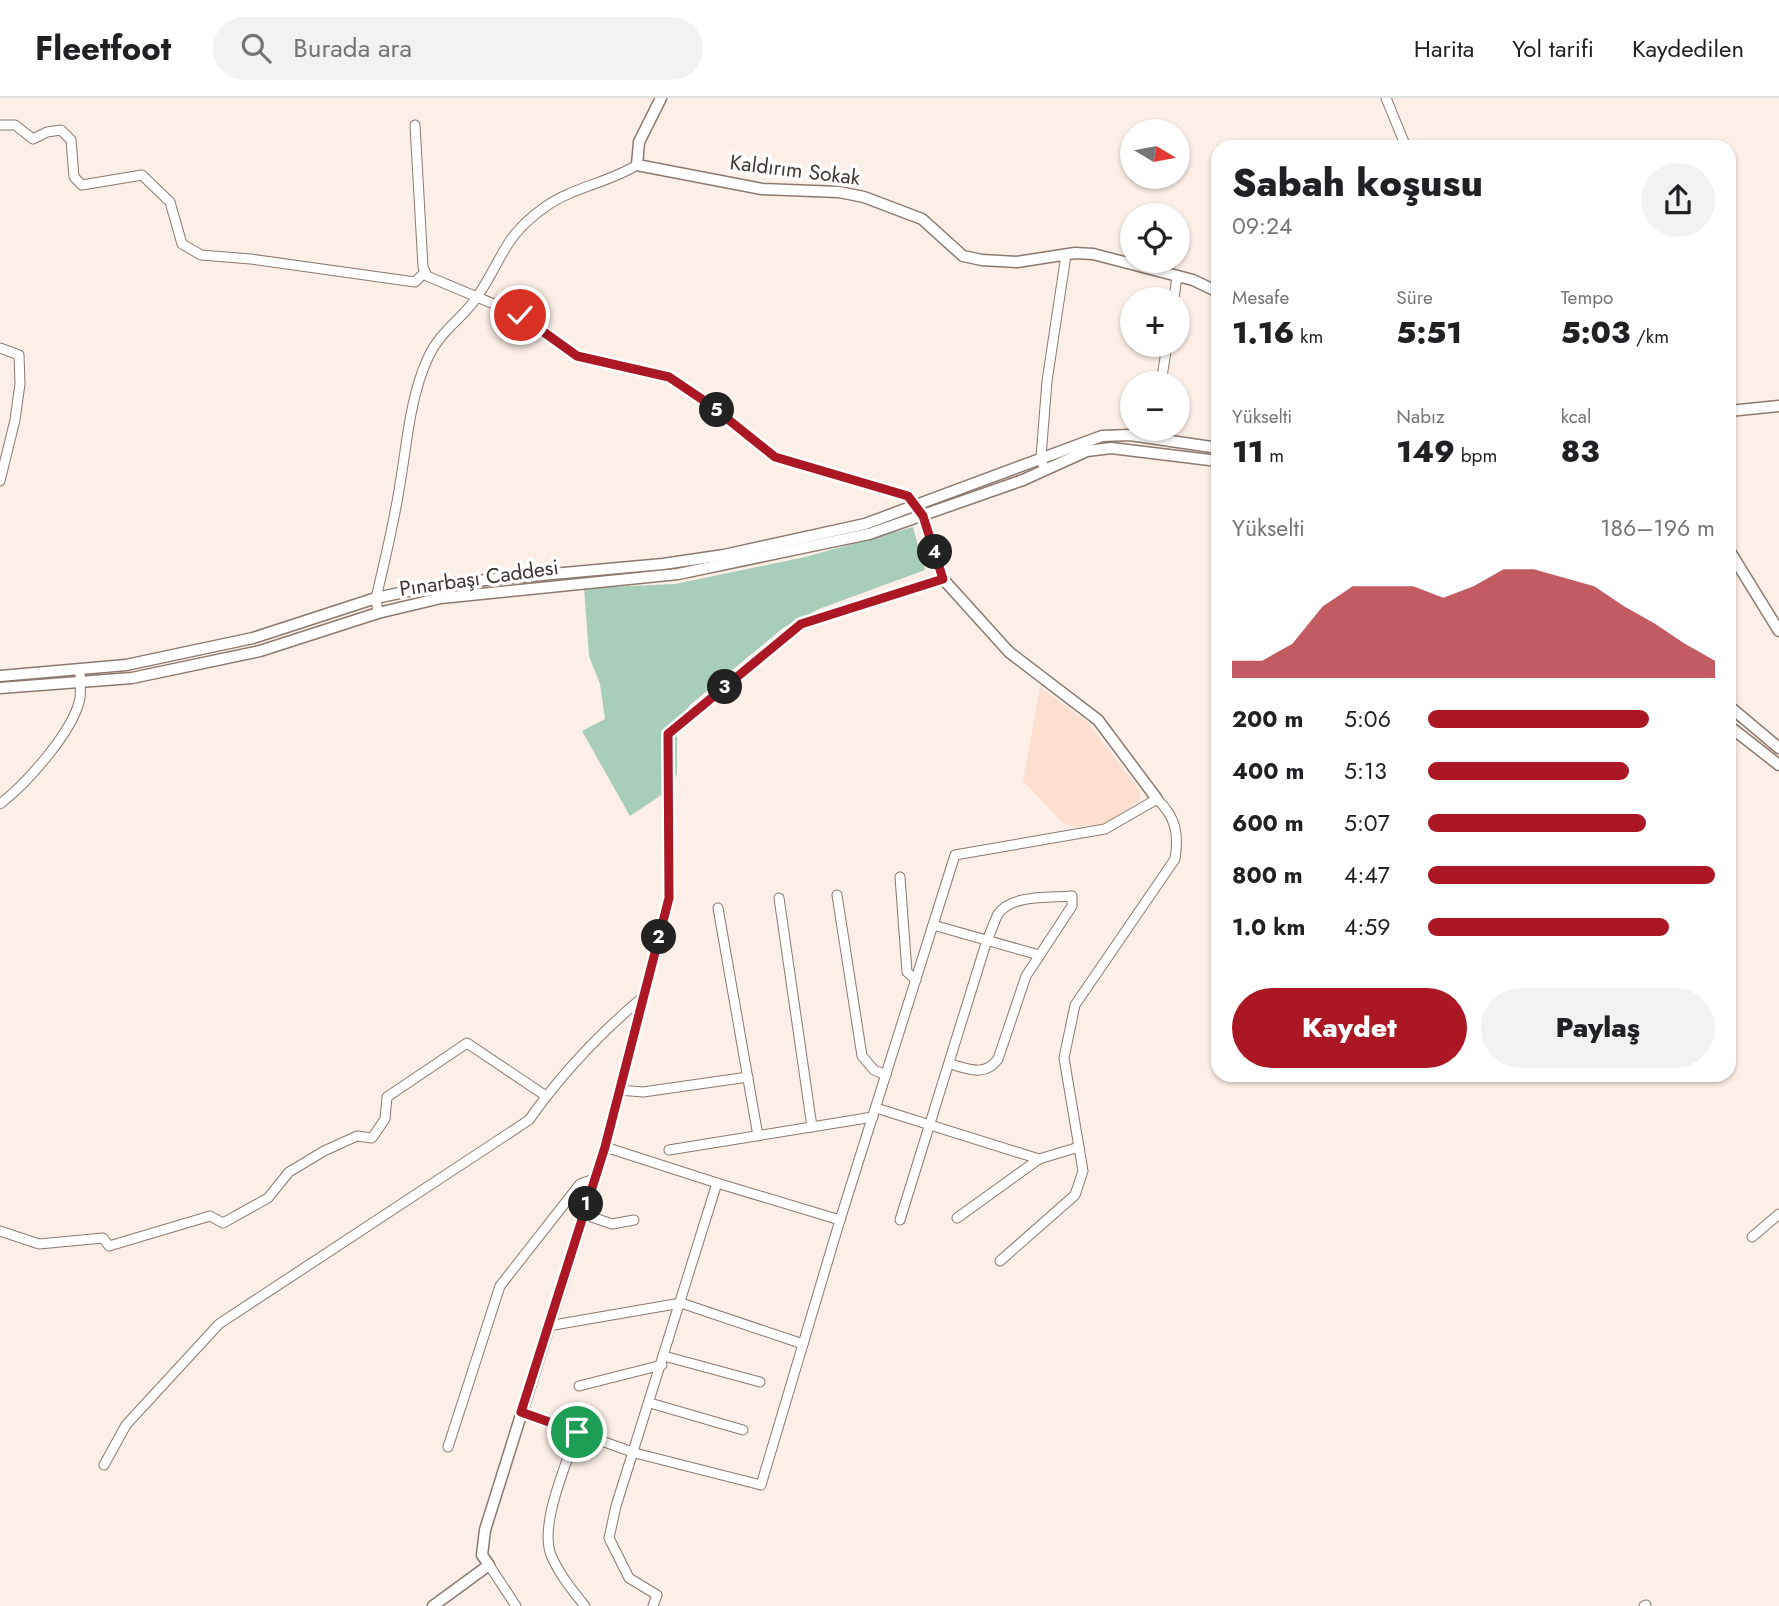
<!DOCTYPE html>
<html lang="tr">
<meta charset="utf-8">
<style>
:root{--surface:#fff;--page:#f2f2f2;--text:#202124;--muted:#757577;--line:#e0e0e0;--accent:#ab1722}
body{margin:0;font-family:Jost,sans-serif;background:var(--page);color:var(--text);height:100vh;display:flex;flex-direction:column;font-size:26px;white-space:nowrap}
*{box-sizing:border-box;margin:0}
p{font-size:23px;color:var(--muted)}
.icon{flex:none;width:38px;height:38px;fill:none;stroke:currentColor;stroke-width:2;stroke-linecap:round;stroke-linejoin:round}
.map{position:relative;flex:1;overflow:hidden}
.side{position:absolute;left:1211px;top:42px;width:525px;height:942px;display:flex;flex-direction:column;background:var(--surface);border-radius:21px;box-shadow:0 2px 5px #0004}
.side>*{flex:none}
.needle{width:46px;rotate:100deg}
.fabs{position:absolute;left:1120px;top:21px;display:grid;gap:14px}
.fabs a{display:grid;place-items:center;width:70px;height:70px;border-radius:50%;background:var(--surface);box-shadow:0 2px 5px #0004;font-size:35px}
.pin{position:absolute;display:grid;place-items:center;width:60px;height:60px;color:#fff;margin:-30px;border:4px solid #fff;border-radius:50%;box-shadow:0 2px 7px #0007}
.km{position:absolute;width:35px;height:35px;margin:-18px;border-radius:50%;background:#222;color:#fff;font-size:19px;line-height:35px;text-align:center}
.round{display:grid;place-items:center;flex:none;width:74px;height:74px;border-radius:37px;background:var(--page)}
.head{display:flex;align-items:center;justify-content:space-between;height:119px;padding:0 21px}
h1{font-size:38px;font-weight:800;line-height:52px}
.figures{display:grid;grid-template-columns:repeat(3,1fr);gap:10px;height:119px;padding:7px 21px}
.figures div{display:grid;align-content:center}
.figures b{font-size:30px;font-weight:800}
.figures small{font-size:19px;font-weight:400}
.figures p{font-size:19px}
.chart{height:196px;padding:14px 21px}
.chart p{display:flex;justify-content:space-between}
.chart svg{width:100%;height:126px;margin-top:7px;fill:var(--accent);opacity:.7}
.action{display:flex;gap:14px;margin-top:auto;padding:14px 21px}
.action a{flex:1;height:80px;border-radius:42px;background:var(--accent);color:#fff;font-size:28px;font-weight:800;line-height:80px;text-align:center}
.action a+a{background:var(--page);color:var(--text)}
ul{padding:0 21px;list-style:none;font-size:23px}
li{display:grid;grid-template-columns:112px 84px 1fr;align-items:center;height:52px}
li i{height:18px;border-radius:9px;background:var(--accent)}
header{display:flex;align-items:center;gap:42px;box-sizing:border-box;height:98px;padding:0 35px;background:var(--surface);border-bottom:2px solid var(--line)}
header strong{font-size:33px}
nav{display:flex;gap:38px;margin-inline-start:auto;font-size:24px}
.search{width:490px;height:63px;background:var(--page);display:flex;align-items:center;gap:18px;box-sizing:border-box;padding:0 24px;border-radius:38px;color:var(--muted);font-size:26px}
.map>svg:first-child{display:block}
</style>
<header>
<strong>Fleetfoot</strong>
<div class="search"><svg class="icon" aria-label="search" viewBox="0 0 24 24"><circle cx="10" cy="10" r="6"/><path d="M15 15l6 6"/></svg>Burada ara</div>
<nav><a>Harita</a><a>Yol tarifi</a><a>Kaydedilen</a></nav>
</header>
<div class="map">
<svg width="1779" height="1508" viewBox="0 0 1779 1508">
<rect width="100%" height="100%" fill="#fcefe7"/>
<!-- built -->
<polygon fill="#fcdfce" points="1040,589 1087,624 1140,693 1140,702 1107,725 1075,729 1063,725 1023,683"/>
<!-- green -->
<polygon fill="#a9cdbb" points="913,429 925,472 819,511 783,530 690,607 677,632 677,676 669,692 630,718 582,633 605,621 600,586 589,558 584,490 675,486 805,459"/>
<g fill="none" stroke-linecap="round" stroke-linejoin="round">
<!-- minor casing -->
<g stroke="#8d796e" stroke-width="11">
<g id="minor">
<polyline points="1386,0 1406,49"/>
<polyline points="0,27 15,27 33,41 47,34 61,32 71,42 74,79 82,87 142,77 170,104 182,146 201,157 251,161 415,184 424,175"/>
<polyline points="415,27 423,169 427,178 520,217 577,258 669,279 709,306 775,359 895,393 908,398 919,408"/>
<polyline points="1174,201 1177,178"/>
<polyline points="0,250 19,257 20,286 15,322 0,383"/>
<polyline points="1161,285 1167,247"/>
<polyline points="1043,367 1041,359 1047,283 1066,157"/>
<path d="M 378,515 L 376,500 C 385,462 394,425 400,386 C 407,345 410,300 427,262 C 441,230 464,221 479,196 C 504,158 504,138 545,109 C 573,89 608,85 637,67"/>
<path d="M 0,706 C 26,686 74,633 80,600 C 81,592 80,581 80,573"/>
<polyline points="900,779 907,874 916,882"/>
<polyline points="837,797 862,958 874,972 886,977"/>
<polyline points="779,800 812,1029"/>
<polyline points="718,810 758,1038"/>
<polyline points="933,827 1039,857"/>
<polyline points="619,992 643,994 748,979"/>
<polyline points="876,1010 1039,1061 1079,1049"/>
<polyline points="605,1049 717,1085"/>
<polyline points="669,1052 873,1019"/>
<polyline points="583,1116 612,1126 634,1122"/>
<polyline points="957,1120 1039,1061"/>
<path d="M 900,1122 L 987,842 C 991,834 994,824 998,816 C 1012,796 1051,800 1072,798 L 1072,808 L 1026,878 L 998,961 C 985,979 969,971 950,966"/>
<polyline points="0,1133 39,1146 103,1140 109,1148 210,1118 223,1125 268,1100 289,1074 324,1053 357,1038 372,1040 385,1021 387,999 467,945 546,998"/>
<polyline points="1752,1139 1779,1116"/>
<polyline points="548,1228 681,1205 803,1246"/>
<polyline points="664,1258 760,1284"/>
<polyline points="579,1288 662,1267"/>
<polyline points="650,1305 743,1332"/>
<polyline points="521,1314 635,1355 761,1387 840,1122"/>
<path d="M 577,1334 C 567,1365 539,1426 551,1457 C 559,1476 572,1492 585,1508"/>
<polyline points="448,1349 500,1188 580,1086 594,1081"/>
<path d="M 104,1367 L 126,1327 L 219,1226 L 529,1022 C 562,975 599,936 643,899"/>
<polyline points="489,1467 516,1508"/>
<path d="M 653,1508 L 657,1497 L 629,1480 L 609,1440 L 616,1408 L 717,1085 L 840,1122 L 955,757 L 1105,731 L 1157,701 C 1176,719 1179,736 1175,761 L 1075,907 L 1064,960 L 1083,1073 L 1075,1097 L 1000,1163"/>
<polyline points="1644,1508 1646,1507"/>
</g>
</g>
<!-- tertiary casing -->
<g stroke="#8d796e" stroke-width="13">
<g id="tertiary">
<polyline points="661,0 639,44 637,67 762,91 839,94 864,99 922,121 963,158 982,162 1017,164 1075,155 1093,156 1193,182 1218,194"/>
<polyline points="1729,313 1779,308"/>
<polyline points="922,414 943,481 1009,554 1098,622 1157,701"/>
<polyline points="1729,452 1779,533"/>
<polyline points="0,578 126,567 253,540 376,500 442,486 663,466 724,457 865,426 1102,338 1130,337 1218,350"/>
<polyline points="0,590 132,580 260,553 378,515 441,500 678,476 869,436 1023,382 1087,353 1111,350 1218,363"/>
<polyline points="1729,608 1779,650"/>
<polyline points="1729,628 1779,667"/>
<polyline points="433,1508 489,1467 482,1457 485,1432 605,1049 669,800 668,636 801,526 943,481"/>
</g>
</g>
<!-- minor -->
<use href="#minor" stroke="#fff" stroke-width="9"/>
<!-- tertiary -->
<use href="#tertiary" stroke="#fff" stroke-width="10"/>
</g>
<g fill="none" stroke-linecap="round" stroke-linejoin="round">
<!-- route casing -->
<g stroke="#fff" stroke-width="14">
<polyline id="route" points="520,217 577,258 669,279 709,306 775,359 908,398 923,418 943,481 801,526 668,636 669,800 605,1049 521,1314 577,1334"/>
</g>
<!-- route -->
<use href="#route" stroke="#ab1722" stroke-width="9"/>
</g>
<g text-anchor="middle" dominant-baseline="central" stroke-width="7" stroke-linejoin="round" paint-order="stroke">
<!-- street labels -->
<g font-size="21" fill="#3f3732" stroke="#fff">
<text transform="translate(795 72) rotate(7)">Kaldırım Sokak</text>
<text transform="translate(479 480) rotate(-8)">Pınarbaşı Caddesi</text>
</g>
</g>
</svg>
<div class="fabs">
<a><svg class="needle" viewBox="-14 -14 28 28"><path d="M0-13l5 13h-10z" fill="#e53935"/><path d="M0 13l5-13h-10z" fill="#757577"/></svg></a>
<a><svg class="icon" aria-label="locate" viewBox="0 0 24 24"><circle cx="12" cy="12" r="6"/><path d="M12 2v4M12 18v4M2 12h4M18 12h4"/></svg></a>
<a>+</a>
<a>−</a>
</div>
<div class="pin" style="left:577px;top:1334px;background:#1e9e55"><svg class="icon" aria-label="arrive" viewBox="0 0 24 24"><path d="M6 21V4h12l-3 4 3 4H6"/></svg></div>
<div class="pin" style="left:520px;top:217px;background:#d93025"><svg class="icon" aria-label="check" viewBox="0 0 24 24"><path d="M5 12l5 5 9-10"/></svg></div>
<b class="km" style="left:586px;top:1106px">1</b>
<b class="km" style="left:659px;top:839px">2</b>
<b class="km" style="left:725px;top:589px">3</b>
<b class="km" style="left:935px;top:454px">4</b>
<b class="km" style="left:717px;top:312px">5</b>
<section class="side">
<div class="head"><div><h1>Sabah koşusu</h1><p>09:24</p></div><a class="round"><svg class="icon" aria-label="share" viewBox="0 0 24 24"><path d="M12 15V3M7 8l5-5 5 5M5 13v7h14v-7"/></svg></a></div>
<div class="figures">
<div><p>Mesafe</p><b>1.16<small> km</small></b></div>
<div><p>Süre</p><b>5:51</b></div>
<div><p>Tempo</p><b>5:03<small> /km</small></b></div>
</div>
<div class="figures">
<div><p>Yükselti</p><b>11<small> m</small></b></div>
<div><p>Nabız</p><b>149<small> bpm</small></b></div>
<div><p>kcal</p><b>83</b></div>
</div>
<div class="chart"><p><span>Yükselti</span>186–196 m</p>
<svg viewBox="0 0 160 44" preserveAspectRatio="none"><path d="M0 44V38L10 38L20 32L30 19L40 12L50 12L60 12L70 16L80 12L90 6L100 6L110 9L120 12L130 19L140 25L150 32L160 38V44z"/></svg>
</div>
<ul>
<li><b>200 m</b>5:06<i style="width:77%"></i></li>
<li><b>400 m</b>5:13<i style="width:70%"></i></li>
<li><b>600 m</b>5:07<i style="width:76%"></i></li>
<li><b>800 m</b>4:47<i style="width:100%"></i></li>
<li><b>1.0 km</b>4:59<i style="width:84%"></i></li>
</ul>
<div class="action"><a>Kaydet</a><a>Paylaş</a></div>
</section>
</div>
